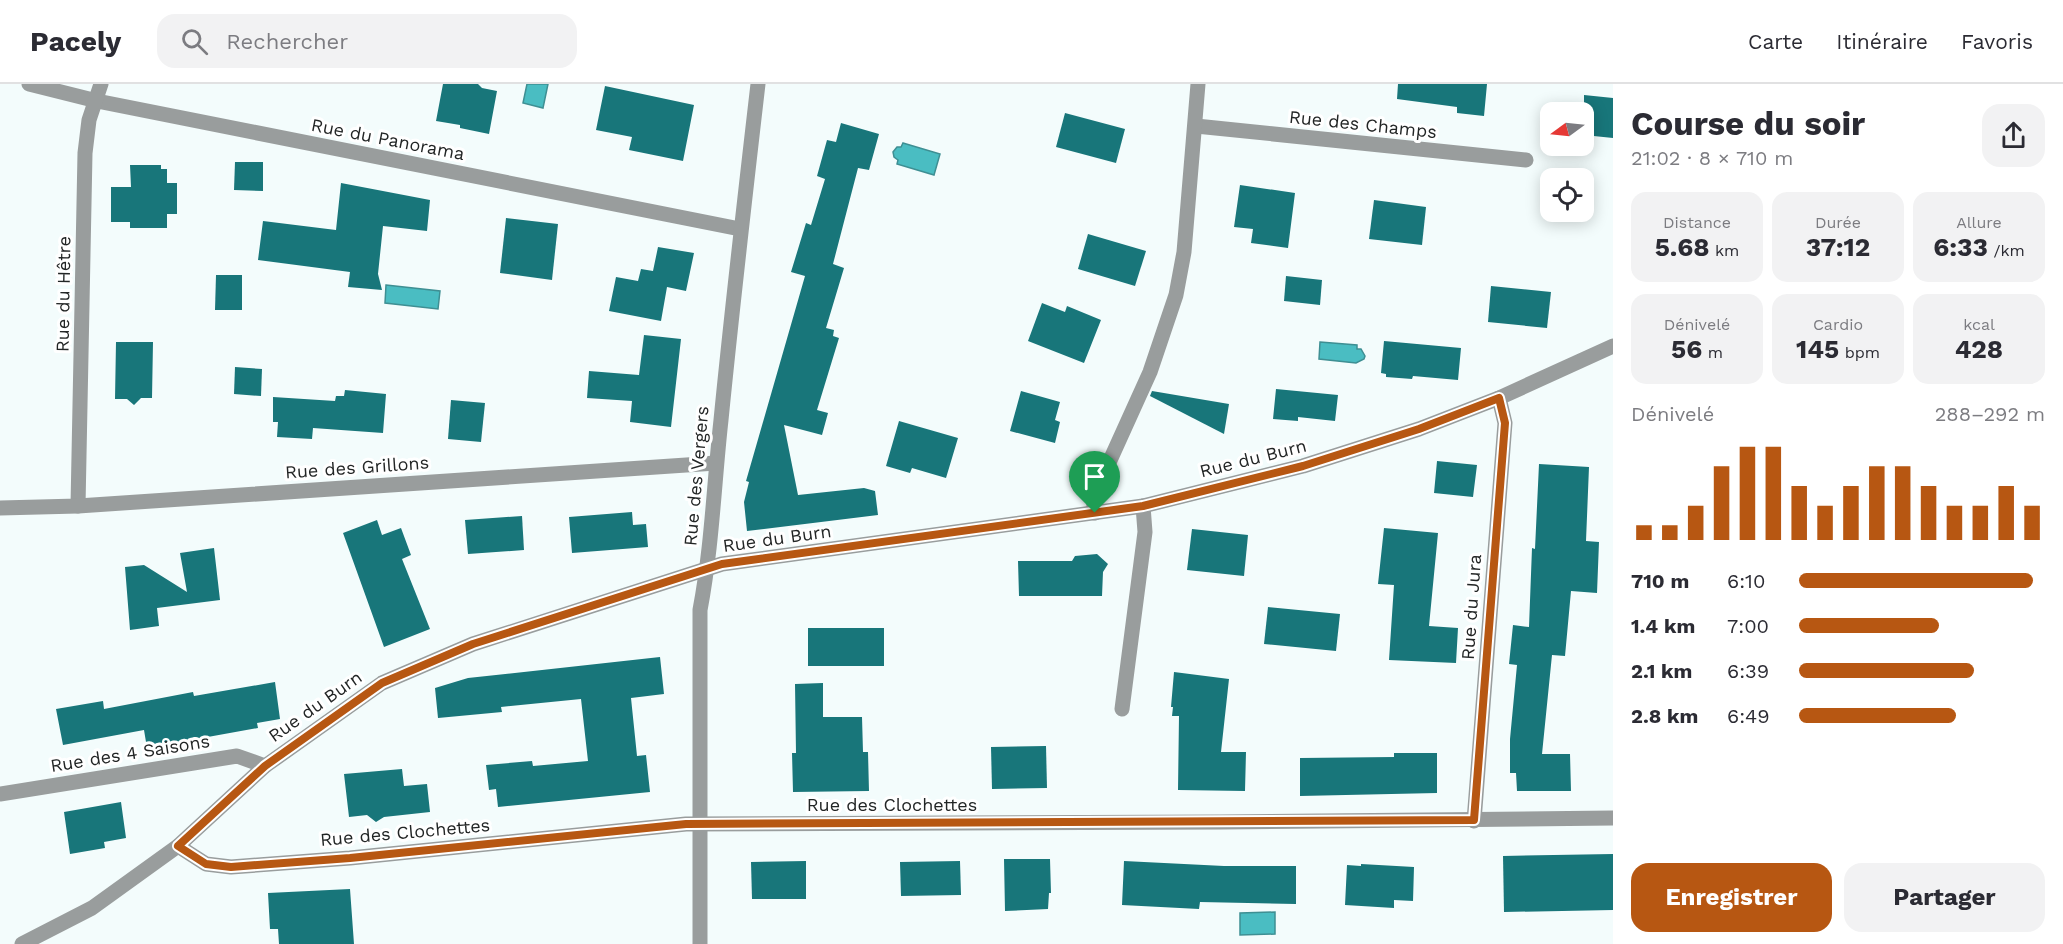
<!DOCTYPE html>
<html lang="fr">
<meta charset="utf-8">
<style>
:root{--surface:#fff;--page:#f2f2f3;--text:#2b2b33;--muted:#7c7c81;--line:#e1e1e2;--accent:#b75712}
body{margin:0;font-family:"Work Sans",sans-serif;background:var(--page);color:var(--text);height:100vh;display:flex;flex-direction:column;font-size:22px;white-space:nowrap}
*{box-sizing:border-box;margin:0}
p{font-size:20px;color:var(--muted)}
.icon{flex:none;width:33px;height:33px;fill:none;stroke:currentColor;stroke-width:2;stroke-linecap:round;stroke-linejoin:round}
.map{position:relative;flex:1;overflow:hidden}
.side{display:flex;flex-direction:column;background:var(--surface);width:450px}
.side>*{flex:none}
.needle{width:39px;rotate:255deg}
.tools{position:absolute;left:1540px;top:18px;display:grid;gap:12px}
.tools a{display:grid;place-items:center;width:54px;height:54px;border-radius:12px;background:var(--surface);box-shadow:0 3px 15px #0003;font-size:30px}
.pin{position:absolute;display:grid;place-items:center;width:51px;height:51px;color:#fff;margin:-62px -26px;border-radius:50% 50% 50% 0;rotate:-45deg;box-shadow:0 0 6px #0007}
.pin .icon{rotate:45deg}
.round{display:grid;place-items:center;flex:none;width:63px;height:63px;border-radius:18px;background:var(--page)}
.head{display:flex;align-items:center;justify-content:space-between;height:102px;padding:0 18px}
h1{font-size:33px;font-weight:700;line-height:45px}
.stats{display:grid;grid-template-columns:repeat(3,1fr);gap:9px;height:102px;padding:6px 18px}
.stats div{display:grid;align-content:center;border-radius:15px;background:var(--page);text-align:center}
.stats b{font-size:26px;font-weight:700}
.stats small{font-size:16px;font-weight:400}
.stats p{font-size:16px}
.chart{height:168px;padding:12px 18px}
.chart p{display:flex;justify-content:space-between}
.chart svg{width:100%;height:108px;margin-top:6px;stroke:var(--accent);stroke-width:6}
.primary-button{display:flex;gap:12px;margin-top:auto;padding:12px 18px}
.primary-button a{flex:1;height:69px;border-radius:18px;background:var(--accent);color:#fff;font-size:24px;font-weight:700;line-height:69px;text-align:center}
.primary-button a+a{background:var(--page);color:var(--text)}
ul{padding:0 18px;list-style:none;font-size:20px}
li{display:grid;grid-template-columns:96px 72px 1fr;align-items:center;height:45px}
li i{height:15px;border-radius:8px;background:var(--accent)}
header{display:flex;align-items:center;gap:36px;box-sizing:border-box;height:84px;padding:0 30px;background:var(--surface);border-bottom:2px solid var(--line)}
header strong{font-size:28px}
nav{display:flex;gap:33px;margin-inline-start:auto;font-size:21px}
.search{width:420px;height:54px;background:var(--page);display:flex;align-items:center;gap:15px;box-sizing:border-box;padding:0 21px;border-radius:18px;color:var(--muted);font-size:22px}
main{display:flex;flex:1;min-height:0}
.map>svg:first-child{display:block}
</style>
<header>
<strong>Pacely</strong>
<div class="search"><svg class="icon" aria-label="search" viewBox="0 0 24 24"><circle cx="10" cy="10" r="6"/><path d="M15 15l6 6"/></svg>Rechercher</div>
<nav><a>Carte</a><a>Itinéraire</a><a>Favoris</a></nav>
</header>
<main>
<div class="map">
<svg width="1613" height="860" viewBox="0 0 1613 860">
<rect width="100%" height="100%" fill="#f3fcfc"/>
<!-- water -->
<g fill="#4abdc2" stroke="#3e8f93" stroke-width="1.5">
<polygon points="527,0 548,0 543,24 523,19"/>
<polygon points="903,59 940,70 934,91 897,80 898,76 894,73 893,68 897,63 901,63"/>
<polygon points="386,201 440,207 438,225 385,219"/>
<polygon points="1320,258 1357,261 1357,265 1361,265 1365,272 1364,275 1356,279 1319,275"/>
<polygon points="1275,828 1275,850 1240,851 1240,829"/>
</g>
<!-- building -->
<g fill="#18767a">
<polygon points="443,0 478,0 482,4 497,7 489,50 460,44 460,41 436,37"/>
<polygon points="1398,0 1487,0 1484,32 1457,29 1457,23 1397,15"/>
<polygon points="605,2 694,21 683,77 629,66 632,53 596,46"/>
<polygon points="1584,11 1613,14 1613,54 1584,51"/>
<polygon points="1065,29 1125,45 1116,79 1056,63"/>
<polygon points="841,39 879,50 869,86 858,84 833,180 844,184 826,244 834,246 833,252 839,254 817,326 828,329 822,351 784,341 798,411 864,404 875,407 878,431 747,447 744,418 749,398 746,397 805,192 791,188 806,139 811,141 825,95 817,92 827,56 836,58"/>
<polygon points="235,78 263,78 263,107 234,106"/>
<polygon points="130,81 161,81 161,85 167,85 167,99 177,99 177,130 167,130 167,144 130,144 130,138 111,138 111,103 131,103"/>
<polygon points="341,99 430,116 427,147 383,142 378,190 382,206 348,203 350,188 258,176 263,137 336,146"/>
<polygon points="1240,101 1295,109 1288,164 1251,159 1253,145 1234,143"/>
<polygon points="1374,116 1426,123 1422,161 1369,155"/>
<polygon points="506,134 558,140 552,196 500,189"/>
<polygon points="1088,150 1146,167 1135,202 1078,185"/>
<polygon points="658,163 694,169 686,207 667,203 661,237 609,227 616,193 638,197 641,185 653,187"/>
<polygon points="216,191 242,191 242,226 215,226"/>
<polygon points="1286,192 1322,196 1320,221 1284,217"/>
<polygon points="1491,202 1551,208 1547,244 1488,238"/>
<polygon points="1042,219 1065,228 1067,222 1101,236 1084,279 1028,257"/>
<polygon points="644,251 681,255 671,343 630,338 632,317 587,314 589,287 639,291"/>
<polygon points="1384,257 1461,264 1458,296 1413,292 1412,295 1386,293 1386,290 1381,289"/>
<polygon points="116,258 153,258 152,314 141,314 134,321 127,315 115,315"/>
<polygon points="235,283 262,285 261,312 234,310"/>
<polygon points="1276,305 1338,311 1335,337 1298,333 1298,337 1273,335"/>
<polygon points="345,306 386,310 383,349 313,344 312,355 277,353 278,338 273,338 273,313 335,317 336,312 344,312"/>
<polygon points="1021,307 1060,318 1055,336 1060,338 1055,359 1010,347"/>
<polygon points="1152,307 1229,320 1224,350 1150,312"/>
<polygon points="451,316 485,319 481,358 448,355"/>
<polygon points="899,337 958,354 946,394 912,384 910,389 886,382"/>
<polygon points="1437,377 1477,381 1473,413 1434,409"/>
<polygon points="1539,380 1589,383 1586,457 1599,458 1597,509 1571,507 1565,572 1552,571 1542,670 1570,670 1571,707 1517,707 1516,689 1510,689 1510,655 1517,581 1509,580 1513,541 1529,543 1532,464 1535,465"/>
<polygon points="632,428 633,441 646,440 648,463 572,469 569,433"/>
<polygon points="522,432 524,466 468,470 465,436"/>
<polygon points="377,436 382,451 401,444 411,471 402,475 430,545 384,563 343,449"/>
<polygon points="1384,444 1438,449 1429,542 1458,544 1456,579 1389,576 1394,501 1378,500"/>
<polygon points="1192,445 1248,451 1244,492 1187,486"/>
<polygon points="214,464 220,516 157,524 159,542 130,546 125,483 144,481 187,508 180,469"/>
<polygon points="1097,470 1108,480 1103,488 1102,512 1019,512 1018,477 1072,477 1075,472"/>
<polygon points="1268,523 1340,530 1336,567 1264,560"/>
<rect x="808" y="544" width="76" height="38"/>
<polygon points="660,573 664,610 631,614 637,672 646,671 650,708 498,723 496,705 489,706 486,681 532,677 533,682 588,677 581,615 501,623 502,628 438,634 435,604 468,594"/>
<polygon points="1174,588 1229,595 1221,668 1246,668 1245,707 1178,706 1179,632 1172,632 1173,623 1171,623"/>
<polygon points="275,598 280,635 257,639 258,644 147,664 144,646 63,661 56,625 103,617 104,625 193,608 194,612"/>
<polygon points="823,599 823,633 862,633 863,668 868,668 869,707 793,708 792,669 796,669 795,600"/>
<polygon points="1046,662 1047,704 992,705 991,663"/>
<polygon points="1394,669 1437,669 1437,709 1300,712 1300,674 1394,673"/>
<polygon points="402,685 404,702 427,700 430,728 384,733 376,738 367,731 349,733 344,690"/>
<polygon points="121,718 126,754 104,758 105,764 70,770 64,728"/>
<polygon points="1613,770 1613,826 1504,828 1503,772"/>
<polygon points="1004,775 1050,775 1051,809 1049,809 1048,825 1005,827"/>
<polygon points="806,777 806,815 752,815 751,778"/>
<polygon points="960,777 961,811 901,812 900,778"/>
<polygon points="1124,777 1224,782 1296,782 1296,820 1200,818 1199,825 1122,821"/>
<polygon points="1361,780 1414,783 1413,817 1394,816 1394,824 1345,821 1347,781 1361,782"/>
<polygon points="350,805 354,860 279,860 278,845 270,845 268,809"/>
</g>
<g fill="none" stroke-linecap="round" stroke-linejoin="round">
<!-- minor -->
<g stroke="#999d9d" stroke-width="15">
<polyline points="29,0 97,17 740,145"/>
<polyline points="1196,42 1526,76"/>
<polyline points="78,422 85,69 89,36 101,0"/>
<polyline points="0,424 78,422 716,379"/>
<polyline points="1095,429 1093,414 1150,288 1176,211 1184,168 1198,0"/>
<polyline points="1122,625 1145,448 1143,422"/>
<polyline points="0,710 237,672 265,682"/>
<polyline points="1474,737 1505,339 1499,314"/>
<polyline points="178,762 206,780 231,783 350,774 686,740 1220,738 1613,734"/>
<polyline points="22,860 92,824 178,762 265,682 382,599 473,560 722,480 1143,422 1303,382 1419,345 1499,314 1613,262"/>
<path d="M 700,860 L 700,526 C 712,463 714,399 721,336 C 732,224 745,112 758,0"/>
</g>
</g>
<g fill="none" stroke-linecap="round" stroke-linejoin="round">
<!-- route casing -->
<g stroke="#fff" stroke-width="12">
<polygon id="route" points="1499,314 1505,339 1474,736 686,740 350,774 231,783 206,780 178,762 265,682 382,599 473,560 722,480 1143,422 1303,382 1419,345"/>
</g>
<!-- route -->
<use href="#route" stroke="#b75712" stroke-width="8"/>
</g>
<g text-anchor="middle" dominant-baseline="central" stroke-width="6" stroke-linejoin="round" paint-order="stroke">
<!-- street labels -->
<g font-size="18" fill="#222525" stroke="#fff">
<text transform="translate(1363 40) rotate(6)">Rue des Champs</text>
<text transform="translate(388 55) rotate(11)">Rue du Panorama</text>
<text transform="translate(63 210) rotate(-89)">Rue du Hêtre</text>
<text transform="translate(1253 374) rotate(-14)">Rue du Burn</text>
<text transform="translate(357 383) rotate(-4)">Rue des Grillons</text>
<text transform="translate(696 392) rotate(-85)">Rue des Vergers</text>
<text transform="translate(777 454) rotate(-8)">Rue du Burn</text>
<text transform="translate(1471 523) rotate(-86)">Rue du Jura</text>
<text transform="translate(315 622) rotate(-35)">Rue du Burn</text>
<text transform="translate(130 669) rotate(-9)">Rue des 4 Saisons</text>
<text x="892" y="720">Rue des Clochettes</text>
<text transform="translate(405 748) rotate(-5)">Rue des Clochettes</text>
</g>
</g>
</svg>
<div class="tools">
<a><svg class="needle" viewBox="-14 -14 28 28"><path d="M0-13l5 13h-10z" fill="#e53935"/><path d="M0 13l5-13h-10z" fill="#7c7c81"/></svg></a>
<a><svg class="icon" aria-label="locate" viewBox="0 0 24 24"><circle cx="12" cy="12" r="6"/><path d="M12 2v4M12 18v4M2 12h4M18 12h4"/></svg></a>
</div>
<div class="pin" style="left:1095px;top:429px;background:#1e9e55"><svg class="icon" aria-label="arrive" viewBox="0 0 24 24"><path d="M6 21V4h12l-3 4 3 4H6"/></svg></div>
</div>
<section class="side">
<div class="head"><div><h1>Course du soir</h1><p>21:02 · 8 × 710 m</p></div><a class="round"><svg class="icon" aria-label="share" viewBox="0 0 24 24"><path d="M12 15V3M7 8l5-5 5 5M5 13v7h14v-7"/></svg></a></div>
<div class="stats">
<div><p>Distance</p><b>5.68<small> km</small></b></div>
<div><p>Durée</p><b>37:12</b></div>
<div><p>Allure</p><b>6:33<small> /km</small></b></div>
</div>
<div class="stats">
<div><p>Dénivelé</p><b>56<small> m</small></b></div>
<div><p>Cardio</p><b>145<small> bpm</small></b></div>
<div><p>kcal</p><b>428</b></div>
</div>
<div class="chart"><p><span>Dénivelé</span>288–292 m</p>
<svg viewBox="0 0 160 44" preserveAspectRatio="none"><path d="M5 44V38M15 44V38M25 44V30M35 44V14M45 44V6M55 44V6M65 44V22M75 44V30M85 44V22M95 44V14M105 44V14M115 44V22M125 44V30M135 44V30M145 44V22M155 44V30"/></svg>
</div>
<ul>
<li><b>710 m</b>6:10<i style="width:95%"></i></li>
<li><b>1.4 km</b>7:00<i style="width:57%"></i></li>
<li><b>2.1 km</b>6:39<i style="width:71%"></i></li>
<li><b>2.8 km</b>6:49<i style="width:64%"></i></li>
</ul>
<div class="primary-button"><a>Enregistrer</a><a>Partager</a></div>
</section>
</main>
